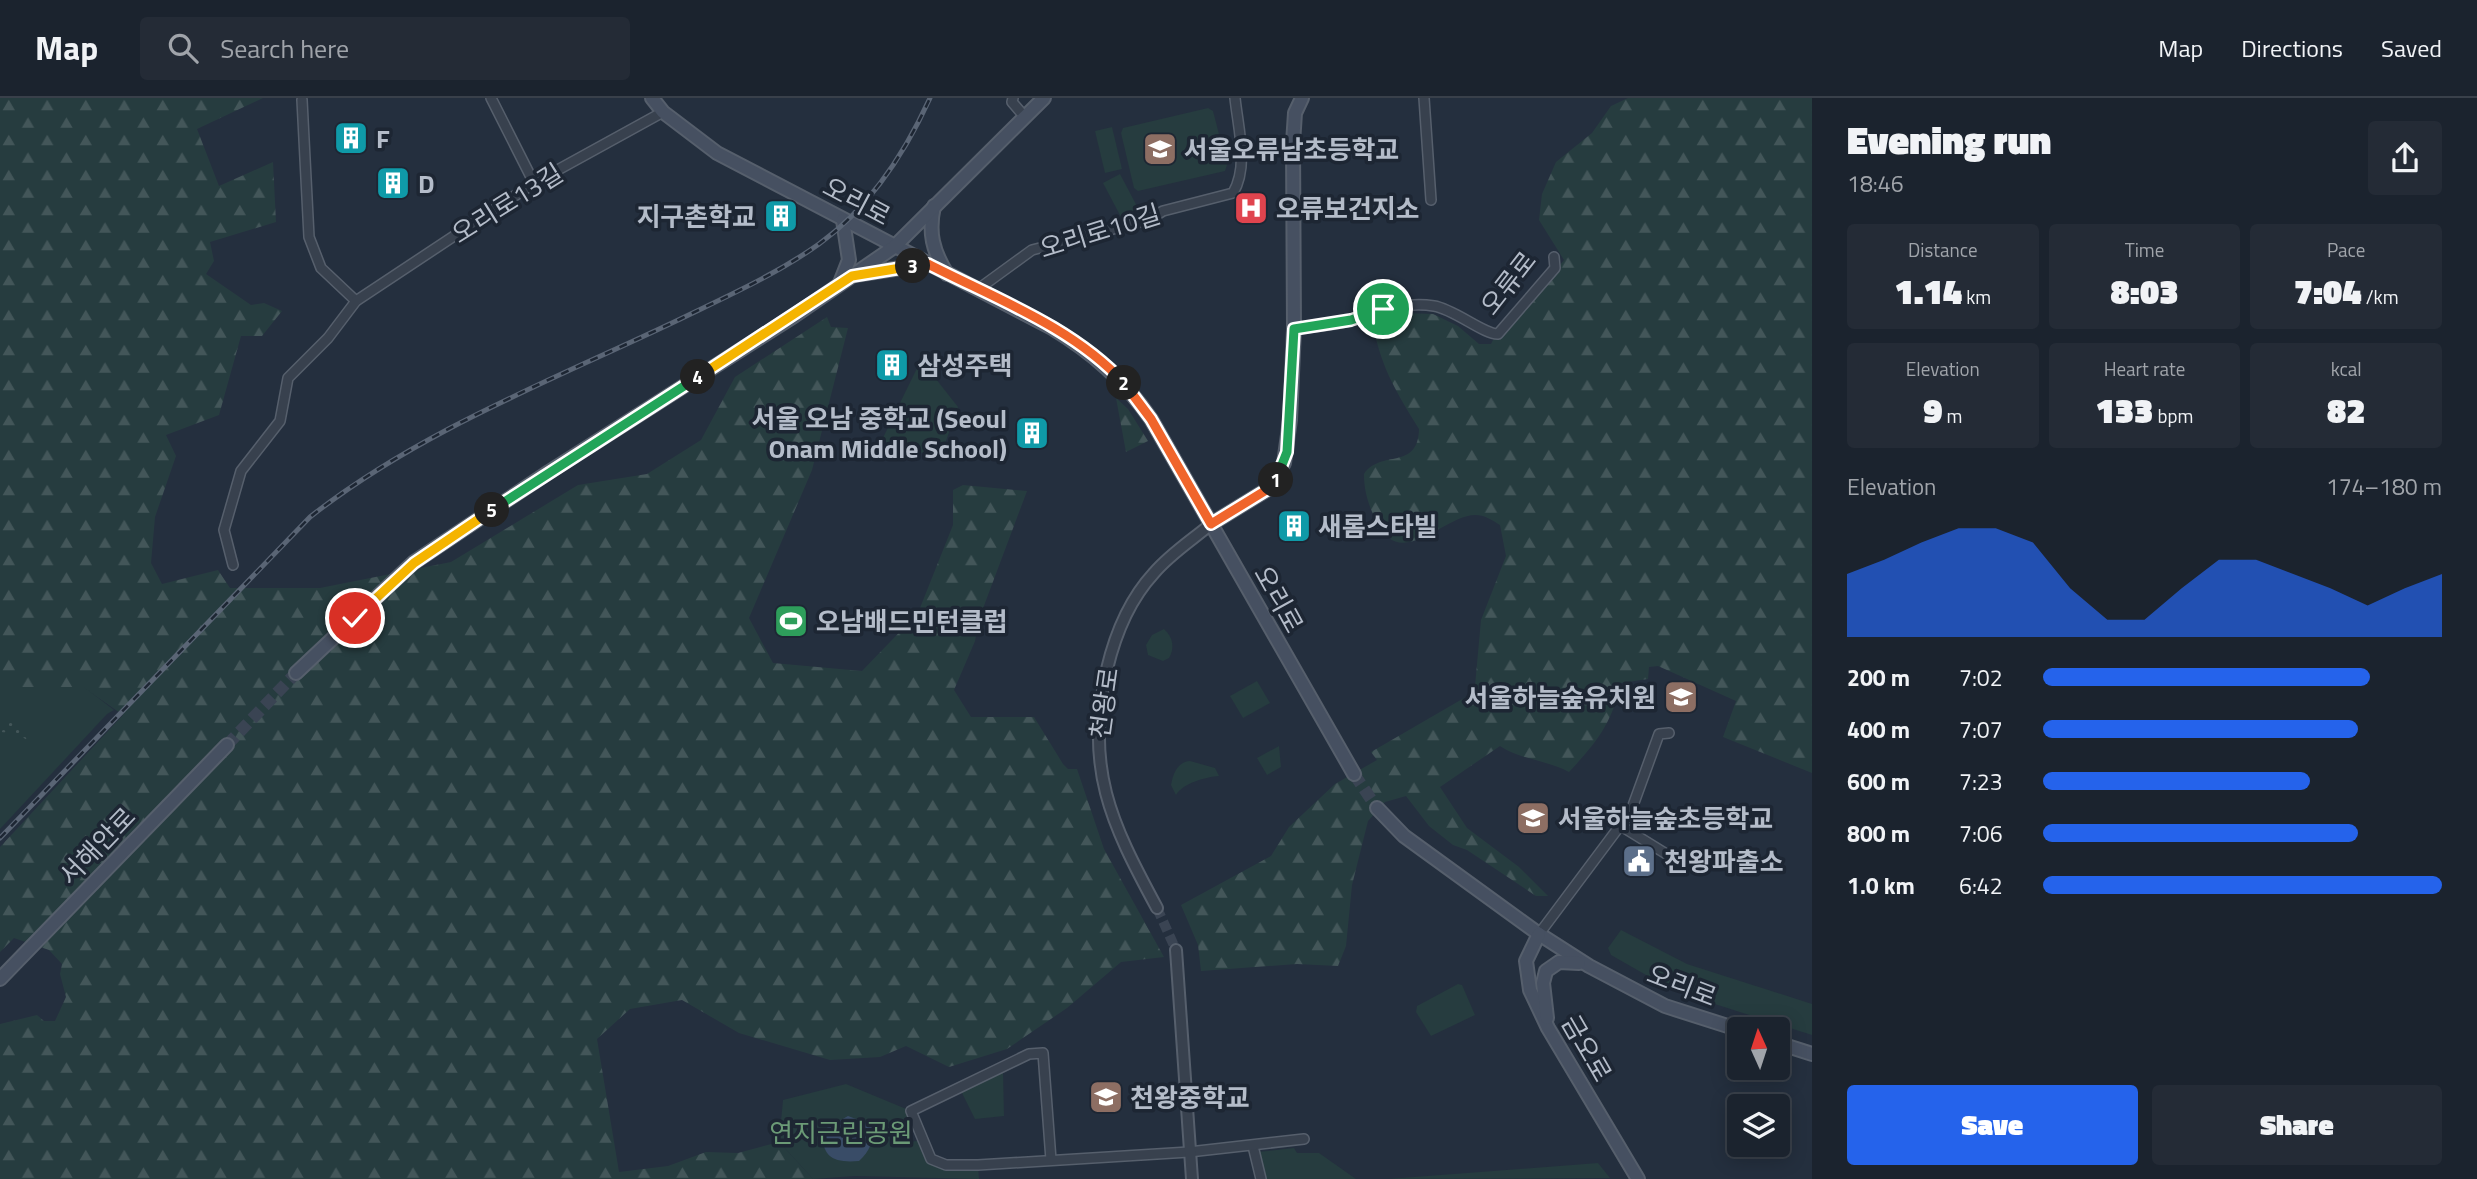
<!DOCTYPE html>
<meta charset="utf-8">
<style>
:root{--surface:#1b232e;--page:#242b36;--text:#f1f3f6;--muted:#a0a4aa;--line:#39404a;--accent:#2563eb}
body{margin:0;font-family:"Titillium Web","Noto Sans KR",sans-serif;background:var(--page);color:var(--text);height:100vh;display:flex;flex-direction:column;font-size:26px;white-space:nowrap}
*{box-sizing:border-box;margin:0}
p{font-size:23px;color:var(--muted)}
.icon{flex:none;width:38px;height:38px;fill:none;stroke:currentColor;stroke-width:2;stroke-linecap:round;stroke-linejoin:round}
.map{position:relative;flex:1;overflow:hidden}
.panel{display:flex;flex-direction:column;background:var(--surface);width:665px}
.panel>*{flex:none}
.needle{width:46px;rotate:357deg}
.controls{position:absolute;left:1727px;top:919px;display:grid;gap:14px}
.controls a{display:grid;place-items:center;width:63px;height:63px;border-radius:7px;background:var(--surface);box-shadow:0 4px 18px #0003,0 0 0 2px var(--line);font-size:35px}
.pin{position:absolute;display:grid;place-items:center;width:60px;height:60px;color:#fff;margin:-30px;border:4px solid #fff;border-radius:50%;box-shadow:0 2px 7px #0007}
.km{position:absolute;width:35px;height:35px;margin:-18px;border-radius:50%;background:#222;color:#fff;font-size:19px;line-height:35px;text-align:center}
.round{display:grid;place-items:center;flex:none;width:74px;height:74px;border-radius:7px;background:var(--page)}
.headline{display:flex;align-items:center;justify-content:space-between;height:119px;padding:0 35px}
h1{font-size:38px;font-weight:800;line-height:52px}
.stats{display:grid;grid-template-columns:repeat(3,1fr);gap:10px;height:119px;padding:7px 35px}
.stats div{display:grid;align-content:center;border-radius:7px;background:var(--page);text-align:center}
.stats b{font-size:35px;font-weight:800}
.stats small{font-size:19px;font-weight:400}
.stats p{font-size:19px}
.chart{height:196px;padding:14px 35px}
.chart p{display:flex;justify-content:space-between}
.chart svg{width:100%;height:126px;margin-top:7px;fill:var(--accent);opacity:.7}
.cta{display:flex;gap:14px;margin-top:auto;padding:14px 35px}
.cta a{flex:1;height:80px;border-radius:7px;background:var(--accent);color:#fff;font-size:28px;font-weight:800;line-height:80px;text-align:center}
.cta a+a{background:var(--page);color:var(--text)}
ul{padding:0 35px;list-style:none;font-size:23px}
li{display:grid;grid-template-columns:112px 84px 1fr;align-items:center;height:52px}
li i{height:18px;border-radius:9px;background:var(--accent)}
header{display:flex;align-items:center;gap:42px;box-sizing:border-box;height:98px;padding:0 35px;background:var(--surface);border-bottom:2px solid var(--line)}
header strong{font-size:33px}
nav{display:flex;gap:38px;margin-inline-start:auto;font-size:24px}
.search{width:490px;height:63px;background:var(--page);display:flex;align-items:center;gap:18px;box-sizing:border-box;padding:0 24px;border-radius:7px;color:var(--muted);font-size:26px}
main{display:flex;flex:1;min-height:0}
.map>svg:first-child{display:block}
</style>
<header>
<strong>Map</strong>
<div class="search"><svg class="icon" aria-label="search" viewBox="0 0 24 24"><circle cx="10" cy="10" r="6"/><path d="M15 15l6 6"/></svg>Search here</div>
<nav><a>Map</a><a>Directions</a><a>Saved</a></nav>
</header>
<main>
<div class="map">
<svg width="1812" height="1081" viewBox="0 0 1812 1081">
<defs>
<pattern id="forest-firs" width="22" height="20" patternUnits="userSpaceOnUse" patternTransform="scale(1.75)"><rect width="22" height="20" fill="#263c3f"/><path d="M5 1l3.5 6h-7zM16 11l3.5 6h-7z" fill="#435659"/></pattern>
<pattern id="garden-dots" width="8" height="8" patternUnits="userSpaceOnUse" patternTransform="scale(1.75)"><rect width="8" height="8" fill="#263c3f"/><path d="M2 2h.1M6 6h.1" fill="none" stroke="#435659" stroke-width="1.8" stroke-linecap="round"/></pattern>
</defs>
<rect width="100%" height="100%" fill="#242f3e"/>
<!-- forest -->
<g fill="url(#forest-firs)">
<polygon points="0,0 263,0 197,31 219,88 273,64 276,124 210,144 214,163 206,176 251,207 264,205 282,213 262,238 241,238 219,317 166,337 176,358 155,419 151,465 162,486 218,472 230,490 320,490 451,464 578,387 647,376 701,342 735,279 827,219 831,229 848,230 812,372 749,520 773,565 862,573 918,515 953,427 953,392 963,387 1027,393 979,521 975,543 954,592 971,619 1034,619 1063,666 1068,671 1077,671 1104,751 1164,859 1121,864 1067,910 1007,951 949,969 906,948 880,959 830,962 739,935 682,902 630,911 597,941 619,1074 668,1068 706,1054 738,1055 779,1044 813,1081 0,1081 0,926 37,917 44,923 55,923 66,899 60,876 62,866 49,852 14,840 0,854 0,749 123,617 83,589 0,589"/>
<path d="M 1628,0 L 1812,0 L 1812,675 L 1723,639 L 1736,603 L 1658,568 L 1649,569 L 1648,581 L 1621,585 C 1612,625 1597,644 1569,674 C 1547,662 1521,662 1500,648 L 1440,689 L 1467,730 L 1519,769 L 1548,798 L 1536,798 L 1467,752 L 1453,747 L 1429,728 L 1406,698 L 1385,704 L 1368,723 L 1352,787 L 1346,848 L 1338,868 L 1297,866 L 1201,873 L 1198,847 L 1181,807 L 1271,758 L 1289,729 L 1335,686 L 1377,662 L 1371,654 L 1471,596 L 1475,588 L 1481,522 L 1506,458 L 1500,427 C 1492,422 1485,417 1475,417 C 1444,417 1400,475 1376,423 C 1369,408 1364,394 1364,376 C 1381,351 1418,373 1419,331 C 1395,292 1379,266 1372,220 L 1403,215 L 1433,216 L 1458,228 L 1479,246 L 1491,246 L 1494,240 L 1500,240 L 1564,162 L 1539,122 L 1542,96 L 1556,64 L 1592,35 L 1611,8 Z"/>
<polygon points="1116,300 1128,311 1148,343 1126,354"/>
</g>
<!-- park -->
<g fill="#263c3f">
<polygon points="1208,10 1213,13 1227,67 1225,73 1138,93 1134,90 1121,35 1123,30"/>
<polygon points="1112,29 1122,71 1105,75 1095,33"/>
<polygon points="1120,76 1139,112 1122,121 1103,85"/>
<polygon points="921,262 958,309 941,357 908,353 906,347 879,348"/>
<path d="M 1164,531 C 1173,539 1175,550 1169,560 L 1163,563 L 1148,557 L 1146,547 L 1152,537 Z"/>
<polygon points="1257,583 1270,605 1243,620 1230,598"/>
<polygon points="0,589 84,589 114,612 107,616 0,731"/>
<polygon points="1279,648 1281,669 1267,677 1257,660"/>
<path d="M 1190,663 L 1215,670 L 1219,678 C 1206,679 1183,685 1176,697 L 1171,687 C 1173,676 1177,664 1190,663 Z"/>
<polygon points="1621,832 1687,866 1812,906 1812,937 1674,893 1611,857 1608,850"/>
<polygon points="1458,886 1462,887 1475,917 1431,938 1416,914 1417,908"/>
<polygon points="1003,972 1004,1018 975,1021 960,991"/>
<polygon points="846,986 911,1013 914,1019 902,1025 902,1040 909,1044 924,1042 931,1061 978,1067 979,1081 855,1078 813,1081 779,1044 783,1002"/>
<polygon points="1294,1050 1297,1055 1319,1055 1356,1081 1266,1081 1258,1054"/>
<polygon points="1598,1065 1610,1080 1388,1081"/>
</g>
<!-- garden -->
<polygon fill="url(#garden-dots)" points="0,622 19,626 29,636 29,643 15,635 0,634"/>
<!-- water -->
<path fill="#394c67" d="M 848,1018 L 875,1028 C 873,1043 870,1053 859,1063 C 834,1065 821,1060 823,1032 Z"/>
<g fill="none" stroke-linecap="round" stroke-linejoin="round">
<!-- tertiary-tunnel -->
<polyline stroke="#3a4453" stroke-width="10" stroke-dasharray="10 5" stroke-linecap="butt" points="1157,810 1176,852"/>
<!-- secondary-tunnel -->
<g stroke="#3a4453" stroke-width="12" stroke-dasharray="12 6" stroke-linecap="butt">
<polyline points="227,647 296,575"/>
<polyline points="1354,676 1377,710"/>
</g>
<!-- minor casing -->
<g stroke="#565f6c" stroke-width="12">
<g id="minor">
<polyline points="491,0 534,85"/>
<polyline points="1013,0 1012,4 1024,18"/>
<polyline points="1424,0 1431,102"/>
<polyline points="302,2 309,139 321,170 356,203"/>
<path d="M 977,192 L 1032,152 L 1148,122 L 1163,113 L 1233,95 C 1249,68 1238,30 1235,0"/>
<path d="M 1294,231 C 1312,229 1331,228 1349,223 C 1378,215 1401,203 1434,208 C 1454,211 1485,237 1498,236 L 1555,170 L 1554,159"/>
<polyline points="233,467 224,432 241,373 280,323 288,280 328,240 356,203 534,85 663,14"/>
<polyline points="1621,728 1676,762"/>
<polyline points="1539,836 1631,713 1659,636 1669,635"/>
<polyline points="1253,1048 1261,1081"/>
<polyline points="1051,1062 1043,955 1029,956 911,1013 931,1061 946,1067 978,1067 1189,1054 1304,1041"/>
</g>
</g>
<!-- tertiary casing -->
<g stroke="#565f6c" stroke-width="14">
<g id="tertiary">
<path d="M 1157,810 C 1110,723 1085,671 1107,571 C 1115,537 1130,501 1154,475 C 1170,456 1192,442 1211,426"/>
<polyline points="1176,852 1192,1081"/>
</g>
</g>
<!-- secondary casing -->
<g stroke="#565f6c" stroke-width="16">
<g id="secondary">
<path d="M 652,0 L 663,14 L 717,55 L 1052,230 C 1093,255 1124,282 1151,321 L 1354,676"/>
<path d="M 934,108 C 928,135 933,153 947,176"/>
<polyline points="855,177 927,166"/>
<polyline points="840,185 849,162 843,122"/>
<polyline points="1211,426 1268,391 1284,365 1290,322 1294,231 1293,45 1295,15 1302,0"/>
<polyline points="296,575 413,465 549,374 794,218 894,149 1044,0"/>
<polyline points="1377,710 1404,738 1539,836 1589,868 1665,908 1740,932"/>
<polyline points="1539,836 1526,863 1530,892 1548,930 1638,1081"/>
<polyline points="0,881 227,647"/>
<polyline points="1547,920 1543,885 1546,873 1559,864 1579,865"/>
<polyline points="1778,945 1812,956"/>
</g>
</g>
<!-- minor -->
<use href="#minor" stroke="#38414e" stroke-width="9"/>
<!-- tertiary -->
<use href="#tertiary" stroke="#38414e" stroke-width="10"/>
<!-- secondary -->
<use href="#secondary" stroke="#465061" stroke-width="12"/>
<!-- rail casing -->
<g stroke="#5a6575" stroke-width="5">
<path id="rail" d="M 0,740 L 310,419 C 418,334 550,283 674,224 C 723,200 774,178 819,146 C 869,110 905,55 930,0"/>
</g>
<!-- rail -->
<use href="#rail" stroke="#1d2633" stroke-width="2.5" stroke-dasharray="8" stroke-linecap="butt"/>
</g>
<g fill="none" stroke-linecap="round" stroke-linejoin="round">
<!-- split-1 casing -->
<g stroke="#fff" stroke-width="14">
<polyline id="split-1" points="1276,382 1287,354 1294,231 1351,222 1383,211"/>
</g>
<!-- split-2 casing -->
<g stroke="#fff" stroke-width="14">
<polyline id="split-2" points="1124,285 1151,321 1211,426 1268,391 1276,382"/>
</g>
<!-- split-3 casing -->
<g stroke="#fff" stroke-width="14">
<path id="split-3" d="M 913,168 L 928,166 C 994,200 1073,229 1124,285"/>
</g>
<!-- split-4 casing -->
<g stroke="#fff" stroke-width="14">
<polyline id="split-4" points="698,279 852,178 913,168"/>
</g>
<!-- split-5 casing -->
<g stroke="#fff" stroke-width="14">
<polyline id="split-5" points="492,412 698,279"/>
</g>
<!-- split-6 casing -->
<g stroke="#fff" stroke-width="14">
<polyline id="split-6" points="355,520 414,465 492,412"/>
</g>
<!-- split-1 -->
<use href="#split-1" stroke="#22a559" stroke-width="9"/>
<!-- split-2 -->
<use href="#split-2" stroke="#f0652b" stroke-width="9"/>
<!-- split-3 -->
<use href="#split-3" stroke="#f0652b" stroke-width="9"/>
<!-- split-4 -->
<use href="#split-4" stroke="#f5b400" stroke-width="9"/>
<!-- split-5 -->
<use href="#split-5" stroke="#22a559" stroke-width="9"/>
<!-- split-6 -->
<use href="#split-6" stroke="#f5b400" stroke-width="9"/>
</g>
<!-- icons -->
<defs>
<g id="building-square" transform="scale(1.75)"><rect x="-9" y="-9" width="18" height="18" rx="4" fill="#0f9aa8" stroke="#1d2633"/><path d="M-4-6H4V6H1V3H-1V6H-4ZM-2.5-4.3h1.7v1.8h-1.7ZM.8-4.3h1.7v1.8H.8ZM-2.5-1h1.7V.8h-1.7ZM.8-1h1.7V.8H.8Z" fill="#fff"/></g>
<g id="school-square" transform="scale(1.75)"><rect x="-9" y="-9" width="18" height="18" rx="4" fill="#8d6e63" stroke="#1d2633"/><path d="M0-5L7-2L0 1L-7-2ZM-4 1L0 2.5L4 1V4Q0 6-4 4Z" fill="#fff"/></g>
<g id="hospital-square" transform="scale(1.75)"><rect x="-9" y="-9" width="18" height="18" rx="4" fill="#e0444e" stroke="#1d2633"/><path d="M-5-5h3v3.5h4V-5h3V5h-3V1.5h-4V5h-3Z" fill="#fff"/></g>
<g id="stadium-square" transform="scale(1.75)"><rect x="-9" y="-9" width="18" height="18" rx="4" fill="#2e9e5b" stroke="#1d2633"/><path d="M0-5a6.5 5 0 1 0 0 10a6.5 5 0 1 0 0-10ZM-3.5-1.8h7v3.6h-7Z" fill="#fff"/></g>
<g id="civic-square" transform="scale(1.75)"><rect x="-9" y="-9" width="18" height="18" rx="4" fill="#5c6f8a" stroke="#1d2633"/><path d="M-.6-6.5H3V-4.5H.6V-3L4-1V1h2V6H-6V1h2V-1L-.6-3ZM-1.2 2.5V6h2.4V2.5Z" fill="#fff"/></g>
</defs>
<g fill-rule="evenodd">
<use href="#building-square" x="351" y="40"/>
<use href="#school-square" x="1160" y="51"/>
<use href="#building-square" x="393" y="85"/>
<use href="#hospital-square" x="1251" y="110"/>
<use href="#building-square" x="781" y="118"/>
<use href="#building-square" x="892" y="267"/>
<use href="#building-square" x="1032" y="335"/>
<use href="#building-square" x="1294" y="428"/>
<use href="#stadium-square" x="791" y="523"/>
<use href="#school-square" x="1681" y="599"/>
<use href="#school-square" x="1533" y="720"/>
<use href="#civic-square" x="1639" y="763"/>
<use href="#school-square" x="1106" y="999"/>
</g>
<g text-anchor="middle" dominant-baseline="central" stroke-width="7" stroke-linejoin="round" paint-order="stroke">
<!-- poi labels -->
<g font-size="26" font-weight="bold" fill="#b4bcc9" stroke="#1d2633" text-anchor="start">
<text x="376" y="40">F</text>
<text x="1184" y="51">서울오류남초등학교</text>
<text x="418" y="85">D</text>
<text x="1276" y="110">오류보건지소</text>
<text x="756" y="118" text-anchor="end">지구촌학교</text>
<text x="917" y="267">삼성주택</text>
<text x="1007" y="320" text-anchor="end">서울 오남 중학교 (Seoul<tspan x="1007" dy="30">Onam Middle School)</tspan></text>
<text x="1318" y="428">새롬스타빌</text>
<text x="816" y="523">오남배드민턴클럽</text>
<text x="1656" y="599" text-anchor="end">서울하늘숲유치원</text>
<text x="1558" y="720">서울하늘숲초등학교</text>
<text x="1664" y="763">천왕파출소</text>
<text x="1130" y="999">천왕중학교</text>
</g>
<!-- street labels -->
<g font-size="26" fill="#b4bcc9" stroke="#1d2633">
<text transform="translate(857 103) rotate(28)">오리로</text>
<text transform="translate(507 105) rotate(-32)">오리로13길</text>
<text transform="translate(1100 133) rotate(-17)">오리로10길</text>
<text transform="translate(1508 185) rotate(-52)">오류로</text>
<text transform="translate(1279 501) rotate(61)">오리로</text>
<text transform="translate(1104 605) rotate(-82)">천왕로</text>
<text transform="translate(97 748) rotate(-46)">서해안로</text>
<text transform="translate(1682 887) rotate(21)">오리로</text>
<text transform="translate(1587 950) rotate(60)">금오로</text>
</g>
<!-- park labels -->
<g font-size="26" fill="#6b9a76" stroke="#1d2633">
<text x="841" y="1034">연지근린공원</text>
</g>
</g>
</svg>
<div class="controls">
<a><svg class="needle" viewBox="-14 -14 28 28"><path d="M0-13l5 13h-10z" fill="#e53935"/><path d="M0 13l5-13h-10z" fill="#a0a4aa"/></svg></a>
<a><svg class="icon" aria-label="layers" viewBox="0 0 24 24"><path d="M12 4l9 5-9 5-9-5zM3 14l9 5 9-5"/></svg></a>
</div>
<div class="pin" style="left:1383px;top:211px;background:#1e9e55"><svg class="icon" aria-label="arrive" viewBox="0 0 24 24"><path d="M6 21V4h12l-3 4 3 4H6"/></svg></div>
<div class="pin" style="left:355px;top:520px;background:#d93025"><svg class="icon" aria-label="check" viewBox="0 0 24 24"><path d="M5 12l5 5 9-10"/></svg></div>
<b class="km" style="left:1276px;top:382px">1</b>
<b class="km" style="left:1124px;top:285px">2</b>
<b class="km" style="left:913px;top:168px">3</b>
<b class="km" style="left:698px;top:279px">4</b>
<b class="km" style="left:492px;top:412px">5</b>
</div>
<section class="panel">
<div class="headline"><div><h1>Evening run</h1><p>18:46</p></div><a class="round"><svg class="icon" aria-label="share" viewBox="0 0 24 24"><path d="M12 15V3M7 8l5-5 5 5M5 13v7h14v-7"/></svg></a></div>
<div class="stats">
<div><p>Distance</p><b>1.14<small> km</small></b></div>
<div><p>Time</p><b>8:03</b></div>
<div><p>Pace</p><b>7:04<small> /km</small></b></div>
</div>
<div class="stats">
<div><p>Elevation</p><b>9<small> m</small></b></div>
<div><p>Heart rate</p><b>133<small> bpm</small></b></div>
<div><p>kcal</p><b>82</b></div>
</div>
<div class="chart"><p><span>Elevation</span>174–180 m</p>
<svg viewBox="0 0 160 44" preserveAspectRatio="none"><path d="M0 44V22L10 17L20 11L30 6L40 6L50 11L60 27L70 38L80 38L90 27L100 17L110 17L120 22L130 27L140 33L150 27L160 22V44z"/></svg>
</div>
<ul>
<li><b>200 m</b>7:02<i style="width:82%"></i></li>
<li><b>400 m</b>7:07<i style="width:79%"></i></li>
<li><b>600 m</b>7:23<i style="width:67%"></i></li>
<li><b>800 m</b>7:06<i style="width:79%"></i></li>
<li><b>1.0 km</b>6:42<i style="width:100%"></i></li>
</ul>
<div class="cta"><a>Save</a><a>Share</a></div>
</section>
</main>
